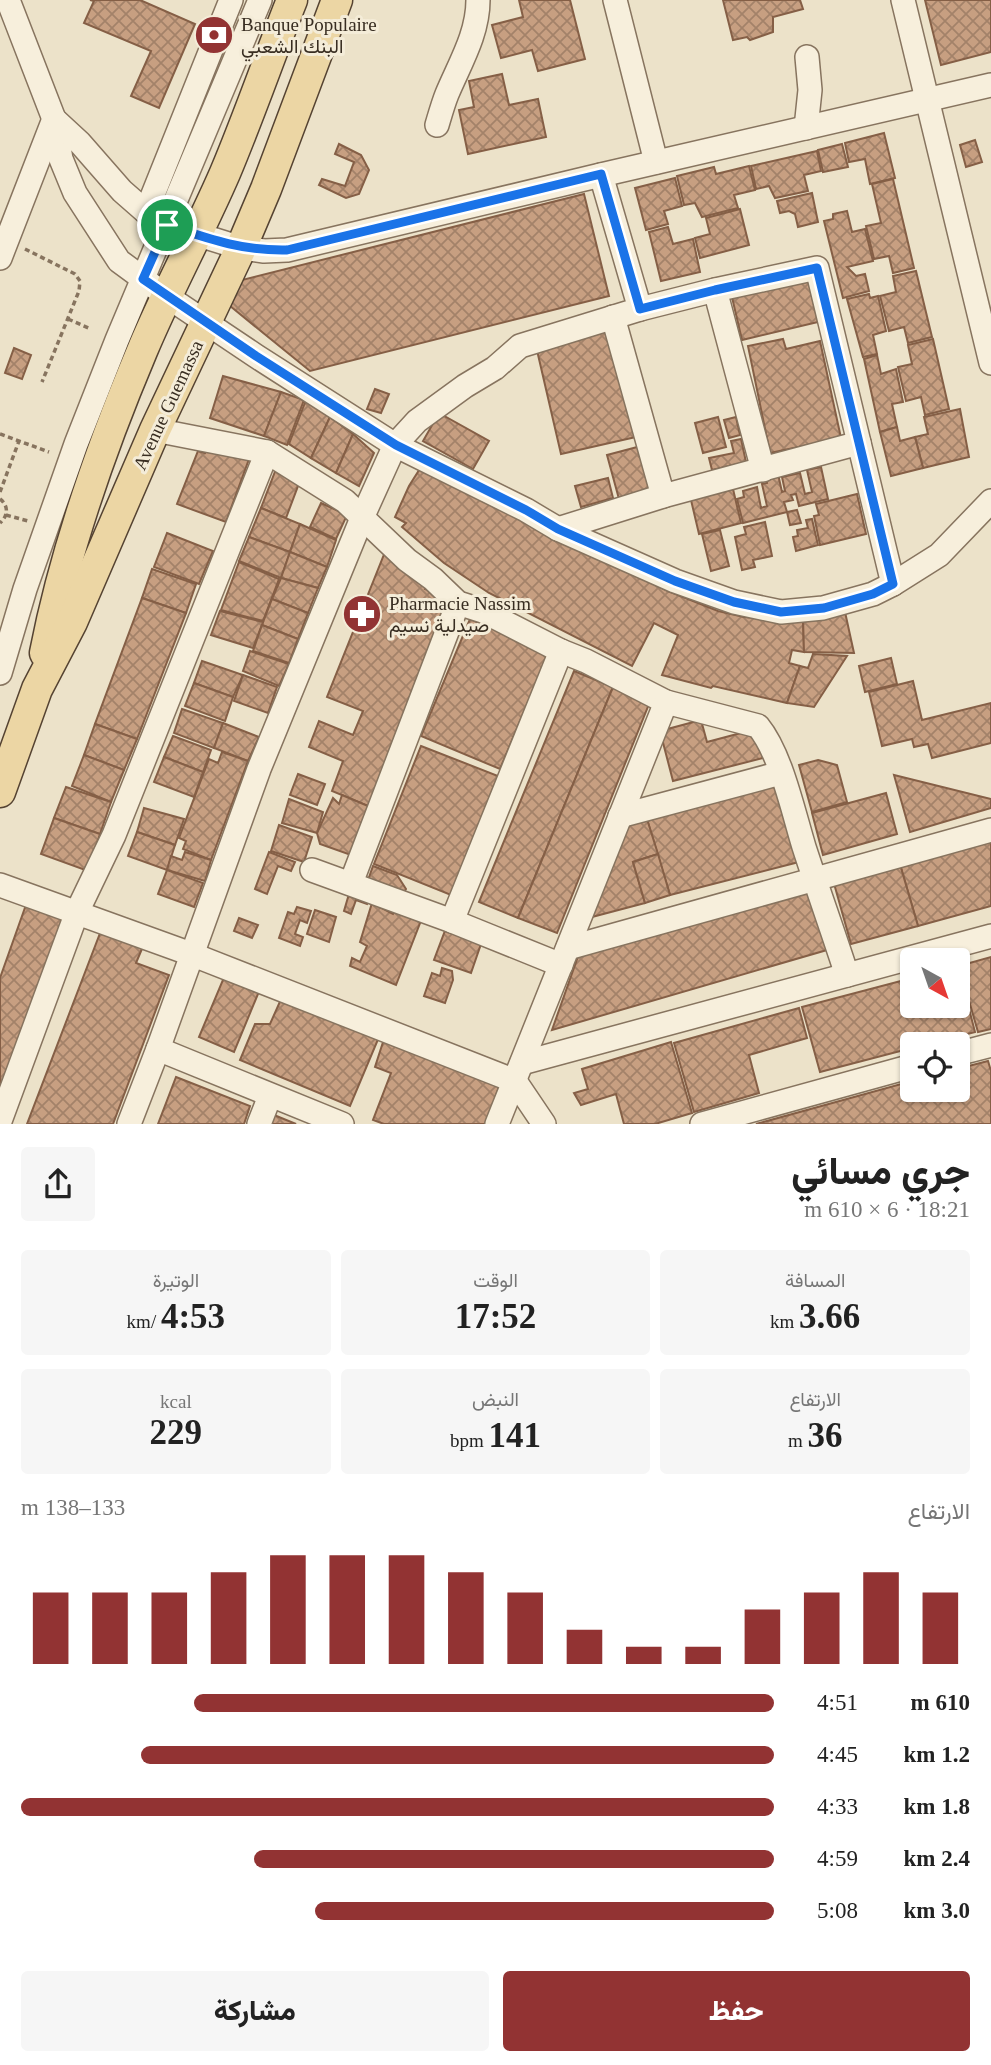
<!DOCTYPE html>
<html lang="ar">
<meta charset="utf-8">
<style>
:root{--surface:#fff;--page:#f6f6f6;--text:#222;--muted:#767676;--accent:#923333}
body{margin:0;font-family:"Times New Roman",Vazirmatn,serif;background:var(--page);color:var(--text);direction:rtl;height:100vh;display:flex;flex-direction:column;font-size:26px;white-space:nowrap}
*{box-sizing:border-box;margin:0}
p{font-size:23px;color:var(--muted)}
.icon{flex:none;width:38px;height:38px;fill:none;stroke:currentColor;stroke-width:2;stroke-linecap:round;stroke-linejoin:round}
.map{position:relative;height:1124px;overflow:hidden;direction:ltr}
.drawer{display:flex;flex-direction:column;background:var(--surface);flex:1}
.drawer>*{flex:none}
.needle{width:46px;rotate:140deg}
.fabs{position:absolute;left:900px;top:948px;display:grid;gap:14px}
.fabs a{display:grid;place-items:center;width:70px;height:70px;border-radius:7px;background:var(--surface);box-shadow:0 2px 5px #0004;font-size:35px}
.pin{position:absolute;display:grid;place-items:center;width:60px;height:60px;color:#fff;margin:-30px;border:4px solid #fff;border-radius:50%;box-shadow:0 2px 7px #0007}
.round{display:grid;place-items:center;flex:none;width:74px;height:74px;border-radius:7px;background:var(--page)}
.head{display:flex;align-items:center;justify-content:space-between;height:119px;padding:0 21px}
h1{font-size:38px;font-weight:800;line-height:52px}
.figures{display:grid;grid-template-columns:repeat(3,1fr);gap:10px;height:119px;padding:7px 21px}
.figures div{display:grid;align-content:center;border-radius:7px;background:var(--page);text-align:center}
.figures b{font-size:35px;font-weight:800}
.figures small{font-size:19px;font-weight:400}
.figures p{font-size:19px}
.chart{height:196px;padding:14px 21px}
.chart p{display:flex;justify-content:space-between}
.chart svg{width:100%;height:126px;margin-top:7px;stroke:var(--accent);stroke-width:6}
.button{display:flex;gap:14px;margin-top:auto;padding:14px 21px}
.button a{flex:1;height:80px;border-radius:7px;background:var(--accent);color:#fff;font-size:28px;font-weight:800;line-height:80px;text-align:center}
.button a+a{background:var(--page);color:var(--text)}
ul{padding:0 21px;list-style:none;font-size:23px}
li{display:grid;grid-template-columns:112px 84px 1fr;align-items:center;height:52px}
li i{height:18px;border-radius:9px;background:var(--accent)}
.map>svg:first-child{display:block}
</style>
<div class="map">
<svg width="991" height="1124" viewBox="0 0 991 1124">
<defs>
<pattern id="building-cross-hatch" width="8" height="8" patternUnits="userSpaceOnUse" patternTransform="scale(1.75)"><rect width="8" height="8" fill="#c79f81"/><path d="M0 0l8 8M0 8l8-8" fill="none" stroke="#a38269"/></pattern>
</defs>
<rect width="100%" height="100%" fill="#ece2c9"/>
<!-- building -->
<g fill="url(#building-cross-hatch)" stroke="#855f46" stroke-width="2">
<polygon points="90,0 140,0 195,24 159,108 131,96 151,51 84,23 94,1"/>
<polygon points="519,0 570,0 585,59 538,71 532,50 501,58 492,25 523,17"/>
<polygon points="723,0 800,0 803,9 773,17 773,32 750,40 747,37 733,40"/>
<polygon points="925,0 991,0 991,52 941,65"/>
<polygon points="502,74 509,105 538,99 546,137 468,154 459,110 474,107 469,81"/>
<polygon points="884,133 895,178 870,184 865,159 849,162 845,143"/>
<polygon points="975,140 982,162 966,167 960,145"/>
<polygon points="339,144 361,155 369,170 359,194 346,198 319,185 322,179 345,186 354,162 335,154"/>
<polygon points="842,144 848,167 823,172 818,150"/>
<polygon points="817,151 821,171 804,175 808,191 775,198 769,186 756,189 751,166"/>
<polygon points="749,166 755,190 734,195 738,208 702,217 695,203 684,205 677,176 714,167 716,174"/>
<polygon points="675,178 682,206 664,211 668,224 646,230 635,188"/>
<polygon points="893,179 914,268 893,273 889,256 874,259 866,226 881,223 872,184"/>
<polygon points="812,193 818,222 798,227 795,214 789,211 780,213 777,201"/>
<polygon points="584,194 609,296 310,371 230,306 238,281"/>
<polygon points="740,209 749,245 700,258 695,238 710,234 706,218"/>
<polygon points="847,211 852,232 865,229 873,261 847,267 856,276 865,274 869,291 843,298 824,221 833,219 833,214"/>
<polygon points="668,227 673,244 693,239 700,272 661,281 649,232"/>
<polygon points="916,271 932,337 908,343 904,327 889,331 880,296 896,292 893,276"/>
<polygon points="807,275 818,322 742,340 731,293"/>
<polygon points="869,294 870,298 878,296 886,331 873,335 877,354 863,357 847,299"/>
<polygon points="612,329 636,437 561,454 536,346"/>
<polygon points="783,339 786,349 820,341 841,438 770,453 748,346"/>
<polygon points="933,339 949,409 925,415 921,397 906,401 898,367 912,364 908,345"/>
<polygon points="14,348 31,355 22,379 5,373"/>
<polygon points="877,355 881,374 896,369 903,402 892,404 897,427 880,432 864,359"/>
<polygon points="223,376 281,392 264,436 210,418"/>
<polygon points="375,389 389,394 381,413 367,409"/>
<polygon points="281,392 304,400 287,445 264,436"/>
<polygon points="306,400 330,417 311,458 289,444"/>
<polygon points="960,409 969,457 923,468 915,437 928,434 924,417"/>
<polygon points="439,413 489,441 473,469 423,441"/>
<polygon points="330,417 353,434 336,473 311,458"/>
<polygon points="718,417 726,447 703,453 695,423"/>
<polygon points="736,417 740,435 729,438 724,420"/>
<polygon points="897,427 900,441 915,437 923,468 891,476 880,432"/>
<polygon points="353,434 374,453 359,486 336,473"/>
<polygon points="741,439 746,462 712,470 709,458 734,453 731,441"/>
<polygon points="208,444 249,459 226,522 177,504 198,451 205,453"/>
<polygon points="641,446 652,489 619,499 607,455"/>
<polygon points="421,467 668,591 718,611 744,617 780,620 803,618 804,652 792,650 789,663 800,666 787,703 713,686 711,688 662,675 678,635 654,623 632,666 489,593 444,563 402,527 406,523 395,517 409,486"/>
<polygon points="821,467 828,499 799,506 796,494 791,495 793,500 784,502 787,512 743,523 737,499 744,497 743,491 757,487 761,508 767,506 762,484 767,483 766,477 778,474 782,492 785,491 782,477 800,473 805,494 812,492 807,470"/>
<polygon points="276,469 301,478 286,518 261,508"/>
<polygon points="608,478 613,498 581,507 575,486"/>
<polygon points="733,489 741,523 699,534 691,500"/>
<polygon points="857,494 866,534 820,545 814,516 819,515 816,504"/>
<polygon points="321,503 347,515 336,539 310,527"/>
<polygon points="261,508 300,524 290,552 249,537"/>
<polygon points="797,510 801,523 790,525 787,512"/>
<polygon points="812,519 818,545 796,551 793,537 798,536 797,530 808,528 806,520"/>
<polygon points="765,522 772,556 753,560 755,567 742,570 735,537 746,534 744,527"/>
<polygon points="300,524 336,540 327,567 290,552"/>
<polygon points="720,530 729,566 711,571 702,534"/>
<polygon points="167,533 213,551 199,584 154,567"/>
<polygon points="249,537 290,552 281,578 239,561"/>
<polygon points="290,552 327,567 318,588 281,578"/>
<polygon points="385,552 428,581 425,589 451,599 368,806 332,791 343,761 309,747 319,721 353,735 363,711 327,697"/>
<polygon points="239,562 279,579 263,621 221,610"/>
<polygon points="152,569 196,584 186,613 142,598"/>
<polygon points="281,578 318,588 308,613 272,599"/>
<polygon points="142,598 186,613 137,739 95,724"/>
<polygon points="272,599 308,613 298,639 262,625"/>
<polygon points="220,611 263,622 253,648 211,635"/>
<polygon points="845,612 854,653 804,652 803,618"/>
<polygon points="470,619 549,652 500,769 421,736"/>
<polygon points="262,625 298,639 289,663 253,651"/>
<polygon points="250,651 289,664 279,686 243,671"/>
<polygon points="813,654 847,656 814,707 787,703 800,666 808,668"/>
<polygon points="891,658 897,684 865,692 859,666"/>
<polygon points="202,661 243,675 233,697 194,683"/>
<polygon points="574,671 613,687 518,918 479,902"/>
<polygon points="243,675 277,687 268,713 234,701"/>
<polygon points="913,681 922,720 991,703 991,743 932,758 928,744 914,747 912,739 882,746 869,692"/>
<polygon points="194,683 233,697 225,721 185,706"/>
<polygon points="613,687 649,704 557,933 518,918"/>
<polygon points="182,709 223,723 214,748 174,733"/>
<polygon points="701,720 707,742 756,729 763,758 673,781 660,731"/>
<polygon points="223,723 259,737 248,761 214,748"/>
<polygon points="95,724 137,739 124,770 84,755"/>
<polygon points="173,736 211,750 203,772 164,757"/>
<polygon points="421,746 498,776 451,895 374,864"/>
<polygon points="222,752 248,761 211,860 183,849 186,841 179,838 209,759 218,763"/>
<polygon points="84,755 124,770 111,802 72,786"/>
<polygon points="164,757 203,772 194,797 154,782"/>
<polygon points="818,760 837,765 847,802 812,812 799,765"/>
<polygon points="298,774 325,784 317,805 290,795"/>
<polygon points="894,775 991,799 991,808 910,832"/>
<polygon points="774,783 799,862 670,895 646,816"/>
<polygon points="66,787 111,802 100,834 54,818"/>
<polygon points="886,793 897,834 823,855 812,813"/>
<polygon points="342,795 368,806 351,855 320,844 317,833 333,798 339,804"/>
<polygon points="289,799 323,812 317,833 282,823"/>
<polygon points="144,808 184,819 175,845 137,832"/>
<polygon points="646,816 658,854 633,862 645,903 592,917 628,822"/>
<polygon points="54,818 100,834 88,871 41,854"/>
<polygon points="279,825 312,837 304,862 271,851"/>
<polygon points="137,832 175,845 167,870 128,856"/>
<polygon points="991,837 991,906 918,926 899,861"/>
<polygon points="185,852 211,860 205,881 167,870 171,856 182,860"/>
<polygon points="269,852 295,862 291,871 278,866 267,894 255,889"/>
<polygon points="658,854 670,895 645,903 633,862"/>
<polygon points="899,861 918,926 851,944 833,880"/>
<polygon points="373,866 397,875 406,889 402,895 367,883"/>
<polygon points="167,870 203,883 194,907 158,894"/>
<polygon points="351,887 370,895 367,904 356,900 351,914 344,911"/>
<polygon points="809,887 827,950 552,1030 581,948"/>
<polygon points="27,902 69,917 0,1109 0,978"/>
<polygon points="372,903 393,914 397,908 422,918 396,985 350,966 352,958 360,962 367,946 360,942"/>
<polygon points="297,907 311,911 307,923 300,920 295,934 303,937 300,946 279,938 288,912 294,914"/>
<polygon points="315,910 336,917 329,942 307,934"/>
<polygon points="239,918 258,925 252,938 234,931"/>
<polygon points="102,928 144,944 136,963 169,975 113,1124 27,1124"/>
<polygon points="446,928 482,941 471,973 434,960"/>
<polygon points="991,957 991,1029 978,1032 959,966"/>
<polygon points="958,966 975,1032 925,1045 912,1045 912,1048 820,1072 802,1007 912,978 912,1006 957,1006"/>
<polygon points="442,968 452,971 453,980 445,1003 424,996 432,973 440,976"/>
<polygon points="225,975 260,989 234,1052 199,1037"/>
<polygon points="282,997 379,1037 350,1106 240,1060 255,1024 270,1024"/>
<polygon points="799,1008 807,1038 749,1055 759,1093 694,1112 674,1043"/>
<polygon points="384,1039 501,1081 486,1124 384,1124 373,1120 391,1073 375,1067"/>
<polygon points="671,1042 692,1113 655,1124 624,1124 616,1094 581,1105 574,1093 588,1089 582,1069"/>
<polygon points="988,1061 991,1071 991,1124 756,1124 912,1081 912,1090 957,1090 957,1069"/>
<polygon points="176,1077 250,1106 244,1124 158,1124"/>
<polygon points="274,1115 296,1124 271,1124"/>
</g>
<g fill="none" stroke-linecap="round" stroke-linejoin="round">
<!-- minor casing -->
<g stroke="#87745f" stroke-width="26">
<g id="minor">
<polyline points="8,0 54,119 61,159 75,193 119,261 168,297 256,356 395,445 526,510 558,529 675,581 734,602 781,612 823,608 873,594 893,584 939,555 991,501"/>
<polyline points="615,0 656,162"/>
<polyline points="903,0 991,363"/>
<polyline points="54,119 80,143 122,191 146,212 167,225 241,248 264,251 287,250 601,175 991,85"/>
<path d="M 437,125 C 440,115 443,104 447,94 C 460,63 478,34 478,0"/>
<polyline points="806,128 810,90 807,57"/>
<polyline points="146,212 231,0"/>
<polyline points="0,258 54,119"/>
<polyline points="715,290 763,470"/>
<polyline points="640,309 715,290 817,268 893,584"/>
<polyline points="613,317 663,496"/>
<path d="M 155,430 L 267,452 L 345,501 L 407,560 L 433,579 L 458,603 L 483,611 L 561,651 L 586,661 L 666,702 L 758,726 C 781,754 793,811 804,847 C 818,890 833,932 847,975"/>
<polyline points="558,529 663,496 859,443"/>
<polyline points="0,673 25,589 76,444 117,340 260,0"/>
<polyline points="620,816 781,773"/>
<polyline points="312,870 452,921 561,965"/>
<polyline points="351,883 458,603"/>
<polyline points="0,885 191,954 515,1081 544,1124"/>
<polyline points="452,921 561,651"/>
<polyline points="568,948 991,830"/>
<polyline points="158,1049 342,1124"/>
<polyline points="957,1054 991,1045"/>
<polyline points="522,1063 991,936"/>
<polyline points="0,1121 77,912 114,835 267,452"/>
<polyline points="129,1124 158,1049 259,769 362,518 395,445 417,421 465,386 495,368 520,346 640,309 601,175"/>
<polyline points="259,1124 270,1096"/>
<polyline points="497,1124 666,702"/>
<polyline points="702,1124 912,1066"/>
</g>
</g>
<!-- major casing -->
<g stroke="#554332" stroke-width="33">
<g id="major">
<path d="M 45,653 C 65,550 101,448 142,351 C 167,291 199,233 225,173 C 249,116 269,58 292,0"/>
<polyline points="0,792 37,689 72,622 155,430 241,248 266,189 337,0"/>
</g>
</g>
<!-- path -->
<g stroke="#87745f" stroke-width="3.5" stroke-dasharray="5 3.5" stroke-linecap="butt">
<polyline points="25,249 75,274 80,281 79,291 42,382"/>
<polyline points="68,319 91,329"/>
<polyline points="0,434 49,452"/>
<polyline points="0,492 19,441"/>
<path d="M 0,499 C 9,506 8,516 0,523"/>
<polyline points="6,515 28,521"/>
</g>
<!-- minor -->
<use href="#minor" stroke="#f7efdc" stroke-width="23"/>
<!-- major -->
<use href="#major" stroke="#ecd6a4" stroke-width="30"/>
</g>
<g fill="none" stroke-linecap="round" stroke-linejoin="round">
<!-- route casing -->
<g stroke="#fff" stroke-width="14">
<path id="route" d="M 601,174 L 640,309 L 715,290 L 817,268 L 893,584 L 873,594 L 824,608 L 781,612 L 734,602 L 675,581 L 558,529 L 526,510 L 396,445 L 256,356 L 143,279 L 167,225 C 209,239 242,251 287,250 Z"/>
</g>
<!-- route -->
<use href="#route" stroke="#1a73e8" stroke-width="9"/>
</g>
<!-- icons -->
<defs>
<g id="bank-disc" transform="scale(2.0125)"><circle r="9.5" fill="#923333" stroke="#f4ecd8"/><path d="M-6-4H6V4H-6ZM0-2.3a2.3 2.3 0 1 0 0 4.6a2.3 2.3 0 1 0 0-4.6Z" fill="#fff"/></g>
<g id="pharmacy-disc" transform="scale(2.0125)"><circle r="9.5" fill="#923333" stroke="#f4ecd8"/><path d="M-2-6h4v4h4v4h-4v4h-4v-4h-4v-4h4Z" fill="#fff"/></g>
</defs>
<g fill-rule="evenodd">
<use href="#bank-disc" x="214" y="35"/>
<use href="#pharmacy-disc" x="362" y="614"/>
</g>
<g text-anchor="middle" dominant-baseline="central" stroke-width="6" stroke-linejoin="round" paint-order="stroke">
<!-- poi labels -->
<g font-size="19" fill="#382d21" stroke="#f4ecd8" text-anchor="start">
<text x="241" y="24">Banque Populaire<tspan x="241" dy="22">البنك الشعبي</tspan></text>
<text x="389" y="603">Pharmacie Nassim<tspan x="389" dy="22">صيدلية نسيم</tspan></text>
</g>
<!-- street labels -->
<g font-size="19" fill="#382d21" stroke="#f4ecd8">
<text transform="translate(168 405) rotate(-65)">Avenue Guemassa</text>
</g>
</g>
</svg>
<div class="fabs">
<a><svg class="needle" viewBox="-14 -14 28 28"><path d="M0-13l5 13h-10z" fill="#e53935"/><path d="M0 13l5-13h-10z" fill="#767676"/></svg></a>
<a><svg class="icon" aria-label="locate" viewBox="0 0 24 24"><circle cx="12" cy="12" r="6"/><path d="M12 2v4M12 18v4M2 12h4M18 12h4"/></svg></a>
</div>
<div class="pin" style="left:167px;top:225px;background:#1e9e55"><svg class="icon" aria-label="arrive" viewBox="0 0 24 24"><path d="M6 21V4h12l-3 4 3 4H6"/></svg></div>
</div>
<section class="drawer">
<div class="head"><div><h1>جري مسائي</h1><p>18:21 · 6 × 610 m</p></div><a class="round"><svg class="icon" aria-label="share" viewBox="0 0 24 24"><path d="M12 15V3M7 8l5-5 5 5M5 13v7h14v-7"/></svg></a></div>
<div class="figures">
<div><p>المسافة</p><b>3.66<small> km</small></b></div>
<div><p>الوقت</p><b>17:52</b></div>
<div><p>الوتيرة</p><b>4:53<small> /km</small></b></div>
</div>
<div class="figures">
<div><p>الارتفاع</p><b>36<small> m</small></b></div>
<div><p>النبض</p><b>141<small> bpm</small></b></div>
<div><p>kcal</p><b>229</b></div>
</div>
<div class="chart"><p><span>الارتفاع</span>133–138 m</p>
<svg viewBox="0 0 160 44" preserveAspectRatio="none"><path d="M5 44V19M15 44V19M25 44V19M35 44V12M45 44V6M55 44V6M65 44V6M75 44V12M85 44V19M95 44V32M105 44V38M115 44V38M125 44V25M135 44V19M145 44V12M155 44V19"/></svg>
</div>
<ul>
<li><b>610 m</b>4:51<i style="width:77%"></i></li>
<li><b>1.2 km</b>4:45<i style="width:84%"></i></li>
<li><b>1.8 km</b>4:33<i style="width:100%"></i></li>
<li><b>2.4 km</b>4:59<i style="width:69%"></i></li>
<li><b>3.0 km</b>5:08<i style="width:61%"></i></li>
</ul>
<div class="button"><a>حفظ</a><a>مشاركة</a></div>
</section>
